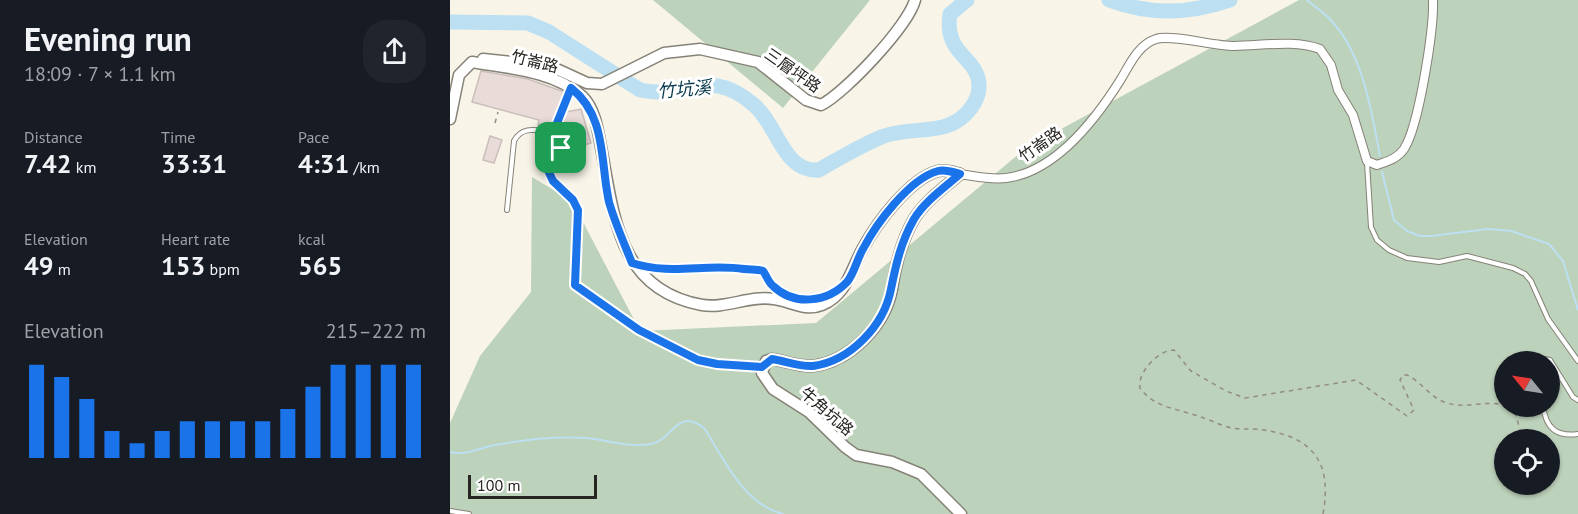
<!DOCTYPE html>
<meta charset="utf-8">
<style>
:root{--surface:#171b24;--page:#20242c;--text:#f1f3f6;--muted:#9ea1a6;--accent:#1a73e8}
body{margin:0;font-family:"PT Sans","Noto Sans TC",sans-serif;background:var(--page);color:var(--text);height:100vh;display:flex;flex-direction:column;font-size:22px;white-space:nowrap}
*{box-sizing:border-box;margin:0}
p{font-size:20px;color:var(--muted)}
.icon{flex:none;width:33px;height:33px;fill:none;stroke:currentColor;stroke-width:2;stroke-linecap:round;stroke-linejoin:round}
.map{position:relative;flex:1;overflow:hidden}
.drawer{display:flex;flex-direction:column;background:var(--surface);width:450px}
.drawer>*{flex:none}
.needle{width:39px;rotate:300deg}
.fabs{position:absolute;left:1044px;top:351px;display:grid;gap:12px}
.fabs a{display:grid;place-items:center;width:66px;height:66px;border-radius:50%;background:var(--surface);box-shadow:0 2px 4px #0004;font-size:30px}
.scale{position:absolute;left:18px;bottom:15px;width:129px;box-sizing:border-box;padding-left:6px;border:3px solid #272521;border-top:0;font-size:16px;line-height:21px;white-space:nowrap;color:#272521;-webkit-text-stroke:4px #fff;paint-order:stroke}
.pin{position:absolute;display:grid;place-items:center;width:51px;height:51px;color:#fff;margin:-26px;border-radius:12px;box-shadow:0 3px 9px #0006}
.round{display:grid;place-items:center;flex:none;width:63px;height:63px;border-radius:24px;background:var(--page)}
.headline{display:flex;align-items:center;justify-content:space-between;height:102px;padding:0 24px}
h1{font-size:33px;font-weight:700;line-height:45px}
.figures{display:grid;grid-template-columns:repeat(3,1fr);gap:9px;height:102px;padding:6px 24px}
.figures div{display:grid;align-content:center}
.figures b{font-size:26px;font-weight:700}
.figures small{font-size:16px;font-weight:400}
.figures p{font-size:16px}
.chart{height:168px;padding:12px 24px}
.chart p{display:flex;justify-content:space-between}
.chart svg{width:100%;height:108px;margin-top:6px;stroke:var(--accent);stroke-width:6}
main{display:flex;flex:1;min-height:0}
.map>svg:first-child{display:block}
</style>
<main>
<section class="drawer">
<div class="headline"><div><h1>Evening run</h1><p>18:09 · 7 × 1.1 km</p></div><a class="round"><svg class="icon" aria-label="share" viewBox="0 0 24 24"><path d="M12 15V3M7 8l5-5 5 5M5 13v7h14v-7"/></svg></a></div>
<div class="figures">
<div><p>Distance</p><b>7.42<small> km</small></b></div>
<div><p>Time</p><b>33:31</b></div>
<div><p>Pace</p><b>4:31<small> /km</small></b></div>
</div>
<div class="figures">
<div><p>Elevation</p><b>49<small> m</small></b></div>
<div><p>Heart rate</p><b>153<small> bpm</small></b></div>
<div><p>kcal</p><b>565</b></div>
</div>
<div class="chart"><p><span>Elevation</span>215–222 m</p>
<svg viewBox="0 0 160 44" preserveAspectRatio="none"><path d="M5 44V6M15 44V11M25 44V20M35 44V33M45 44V38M55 44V33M65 44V29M75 44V29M85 44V29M95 44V29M105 44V24M115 44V15M125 44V6M135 44V6M145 44V6M155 44V6"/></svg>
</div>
</section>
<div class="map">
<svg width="1128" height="514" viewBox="0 0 1128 514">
<rect width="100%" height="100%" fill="#f8f4e8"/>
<!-- green -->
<g fill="#bdd2bb" fill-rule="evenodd">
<polygon points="203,0 420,0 333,108"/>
<path d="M 849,0 L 1128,0 L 1128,514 L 0,514 L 0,423 L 30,356 L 81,292 L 82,177 L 122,201 L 190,331 L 366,323 L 576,148 ZM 1054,362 L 1100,362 L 1100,406 L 1054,406 ZM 1054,440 L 1100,440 L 1100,484 L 1054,484 Z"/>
</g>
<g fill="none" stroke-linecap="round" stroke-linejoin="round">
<!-- stream -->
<g stroke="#bce0f2" stroke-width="2">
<path d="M 857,0 C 866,8 878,15 885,25 C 914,59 922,114 930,156"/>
<polyline points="932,172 944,220 957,231 970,236 981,236 1038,229 1061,231 1099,244 1113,261 1128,310"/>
<path d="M 0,452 C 16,455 25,450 40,446 C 70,440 106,436 137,438 C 157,440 180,448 201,444 C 223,440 227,406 255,429 C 274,460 295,505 333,514"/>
</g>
<!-- river -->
<g stroke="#bce0f2" stroke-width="15">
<path d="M 659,0 C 699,15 740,14 780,0"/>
<path d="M 0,22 L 78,23 L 99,32 L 190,90 C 237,100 258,65 304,105 C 328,125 333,173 369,170 C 390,158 411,145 434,136 C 466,125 499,138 521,108 C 526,101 529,95 529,87 C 530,57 493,56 500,14 L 517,0"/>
</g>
</g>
<!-- building -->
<g fill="#e8dbd8" stroke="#cbbebb" stroke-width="1.5">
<polygon points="31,71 78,79 114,92 102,125 99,128 88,125 89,120 22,102"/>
<polygon points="131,109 141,143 123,148 121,142 114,143 108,130 116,112"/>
<polygon points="40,136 52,140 44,163 33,160"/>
</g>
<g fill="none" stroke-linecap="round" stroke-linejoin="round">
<!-- service casing -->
<g stroke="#858277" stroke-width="6">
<g id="service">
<polyline points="917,163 921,227 927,240 939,250 957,258 989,262 1017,256 1063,268 1075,274 1081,281 1098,319 1128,361"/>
<path d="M 57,210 L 64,141 C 72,126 85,130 100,132 L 105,128 L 121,89"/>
<polyline points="191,266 213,271 275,266 307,269 313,271 323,287 349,299 368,299 384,291"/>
<path d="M 125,285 C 167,314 214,356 266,364 C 282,367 297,364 312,367"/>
<polyline points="1086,362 1088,358 1100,360 1123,397 1128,400"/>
<path d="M 1093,406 C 1096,428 1106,437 1128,434"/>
<polyline points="0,511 19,514"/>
</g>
</g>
<!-- minor casing -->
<g stroke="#858277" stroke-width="10">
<path id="minor" d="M 510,174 C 525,176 540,180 556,178 C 606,172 646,119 671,79 C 680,64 688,45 706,39 C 721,34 764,46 784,46 C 811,46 844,39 870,49 L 881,65 L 888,90 L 903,115 L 917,161 L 927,165 C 938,161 947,159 954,149 C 969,126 984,29 983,0"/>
</g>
<!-- tertiary casing -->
<g stroke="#858277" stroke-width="13">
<g id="tertiary">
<path d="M 33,59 L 100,66 L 137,83 L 152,84 L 214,53 L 250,49 L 308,62 L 356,100 L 371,105 C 395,93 458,26 465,0"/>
<path d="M 0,119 L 9,75 L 22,62 C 57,68 105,71 133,97 C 145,109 148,131 151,147 C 164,216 168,290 252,305 C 276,309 300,295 324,299 C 340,301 355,312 372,305 C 397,295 401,269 413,248 C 427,223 459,179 488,171 C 496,169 503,172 510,174"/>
<path d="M 510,174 C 494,188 475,201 464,219 C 451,242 446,264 442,289 C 435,326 400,361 363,366 C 350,367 335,361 322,359 L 316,361 L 312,373 L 323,389 L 359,412 L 395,447 L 406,455 L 442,462 L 471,474 L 511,514"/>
</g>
</g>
<!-- path -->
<g stroke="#908d85" stroke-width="1.5" stroke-dasharray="4.5 4.5" stroke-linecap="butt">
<polyline points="45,123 48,112"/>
<path d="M 102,139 L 111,148 L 119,168 L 102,163 L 95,164 C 98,170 101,178 104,183 C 112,193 124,197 128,210 L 125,279"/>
<polyline points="1058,406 1065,412 1071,434 1079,440"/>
<path d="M 873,514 C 882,464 865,438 814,430 C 803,428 792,430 782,428 C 771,426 761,420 751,417 C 729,409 704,408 690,388 C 687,373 708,350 724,350 L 741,371 L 776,391 L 795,398 L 906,380 L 957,416 L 964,410 L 950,380 L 953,375 L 957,375 C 972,382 980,398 997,403 C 1016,409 1035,400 1054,405"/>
</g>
<!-- service -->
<use href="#service" stroke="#fff" stroke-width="4"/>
<!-- minor -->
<use href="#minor" stroke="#fff" stroke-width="8"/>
<!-- tertiary -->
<use href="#tertiary" stroke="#fff" stroke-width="10"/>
</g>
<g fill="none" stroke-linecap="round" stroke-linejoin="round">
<!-- route casing -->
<g stroke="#fff" stroke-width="12">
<path id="route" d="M 121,88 C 157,116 150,162 159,202 C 165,223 174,243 182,263 C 222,276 255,263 294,269 C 301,270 307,269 313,271 C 317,276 318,282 323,286 C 344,306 377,303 397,282 C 404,274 407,259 413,249 C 426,224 459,179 488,171 C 495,169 503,172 510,174 C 494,188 475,201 464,219 C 451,242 446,264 441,289 C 434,326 400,361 363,366 C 350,367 335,361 322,359 L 312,367 L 267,364 L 248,360 L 189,330 L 125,285 L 128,210 L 123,200 L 103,181 L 95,164 L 102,163 L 119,168 L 111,148 L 105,143 L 100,132 L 105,128 Z"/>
</g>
<!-- route -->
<use href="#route" stroke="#1a73e8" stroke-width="8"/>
</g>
<g text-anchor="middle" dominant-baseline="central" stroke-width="6" stroke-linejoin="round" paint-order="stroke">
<!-- street labels -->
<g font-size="16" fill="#272521" stroke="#fff">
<text transform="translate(85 61) rotate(14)">竹崙路</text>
<text transform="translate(343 70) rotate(35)">三層坪路</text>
<text transform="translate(590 144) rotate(-35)">竹崙路</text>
<text transform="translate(377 411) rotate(41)">牛角坑路</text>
</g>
<!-- water labels -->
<g font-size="18" font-style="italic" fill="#05384b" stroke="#fff">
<text transform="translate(234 89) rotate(-5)">竹坑溪</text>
</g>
</g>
</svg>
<div class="fabs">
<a><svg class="needle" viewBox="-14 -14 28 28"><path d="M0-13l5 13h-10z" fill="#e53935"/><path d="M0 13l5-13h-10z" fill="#9ea1a6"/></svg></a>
<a><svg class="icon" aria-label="locate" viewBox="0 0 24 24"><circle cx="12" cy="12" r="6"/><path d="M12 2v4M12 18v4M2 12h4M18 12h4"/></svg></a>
</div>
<div class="scale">100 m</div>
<div class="pin" style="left:111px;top:148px;background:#1e9e55"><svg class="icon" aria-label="arrive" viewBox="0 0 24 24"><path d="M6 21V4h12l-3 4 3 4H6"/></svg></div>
</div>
</main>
